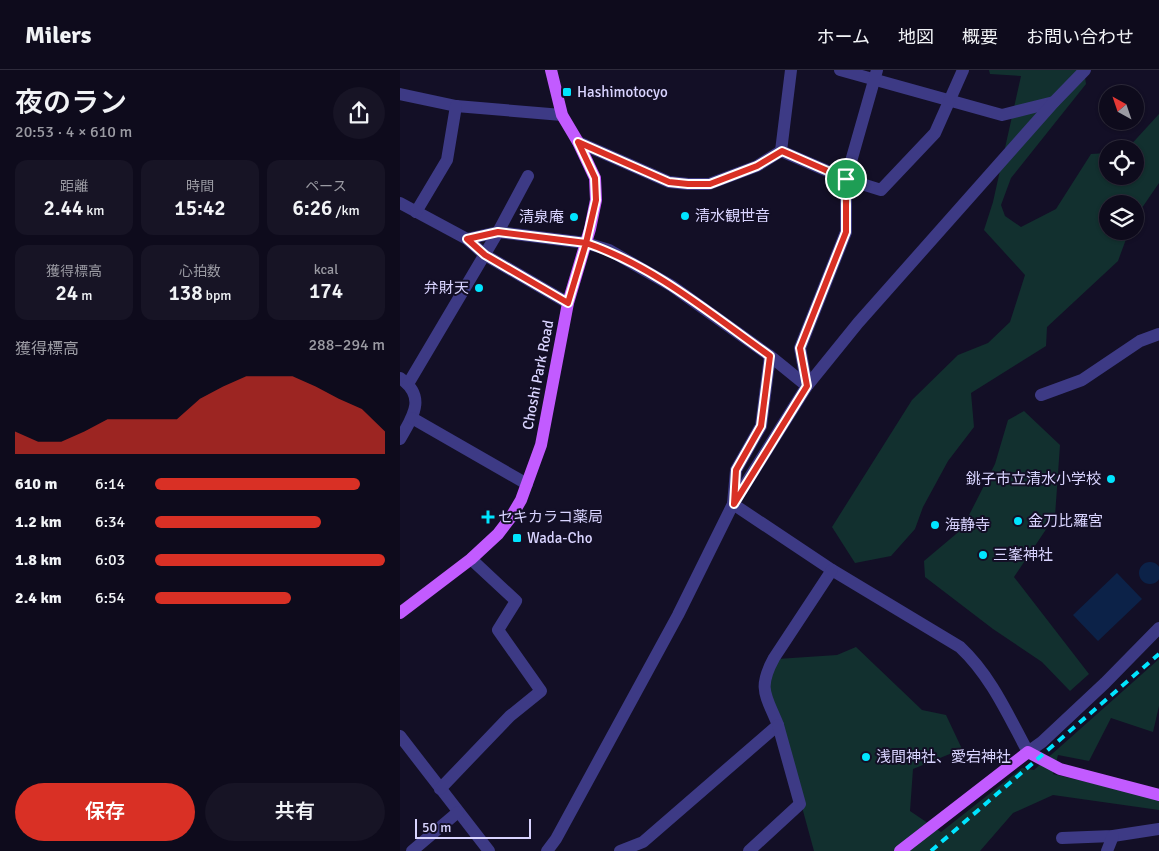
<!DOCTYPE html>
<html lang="ja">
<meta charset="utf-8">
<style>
:root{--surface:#0e0b1c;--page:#171425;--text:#f1f3f6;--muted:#9b9ba3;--line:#2e2b3b;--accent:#d93025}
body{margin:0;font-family:Signika,"Noto Sans JP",sans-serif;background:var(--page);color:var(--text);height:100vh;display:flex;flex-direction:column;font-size:19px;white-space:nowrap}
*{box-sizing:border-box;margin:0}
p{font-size:16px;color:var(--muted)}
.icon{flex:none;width:28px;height:28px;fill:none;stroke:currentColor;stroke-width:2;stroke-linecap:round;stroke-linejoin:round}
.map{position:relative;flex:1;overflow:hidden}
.sheet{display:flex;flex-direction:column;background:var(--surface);width:400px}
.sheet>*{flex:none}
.needle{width:32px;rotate:320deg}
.controls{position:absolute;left:699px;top:15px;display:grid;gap:10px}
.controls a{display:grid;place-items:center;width:45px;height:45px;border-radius:50%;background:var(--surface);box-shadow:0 1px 4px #0004,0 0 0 1px var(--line);font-size:25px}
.scale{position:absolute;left:15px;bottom:12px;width:116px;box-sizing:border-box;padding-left:5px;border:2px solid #d9d4ff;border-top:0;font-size:14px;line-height:18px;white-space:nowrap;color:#d9d4ff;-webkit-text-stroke:4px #130f26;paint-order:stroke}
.pin{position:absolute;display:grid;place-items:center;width:42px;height:42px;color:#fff;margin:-21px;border:2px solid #fff;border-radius:50%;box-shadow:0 1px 5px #0007}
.round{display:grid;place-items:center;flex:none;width:52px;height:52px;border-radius:26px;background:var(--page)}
.summary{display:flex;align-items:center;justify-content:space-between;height:85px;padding:0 15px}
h1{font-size:28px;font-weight:600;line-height:38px}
.metrics{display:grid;grid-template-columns:repeat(3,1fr);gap:8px;height:85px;padding:5px 15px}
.metrics div{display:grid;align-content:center;border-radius:12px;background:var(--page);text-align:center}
.metrics b{font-size:21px;font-weight:600}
.metrics small{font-size:14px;font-weight:400}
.metrics p{font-size:14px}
.chart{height:140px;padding:10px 15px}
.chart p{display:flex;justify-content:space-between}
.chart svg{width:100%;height:90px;margin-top:5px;fill:var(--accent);opacity:.7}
.button{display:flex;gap:10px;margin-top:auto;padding:10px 15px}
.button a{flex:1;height:58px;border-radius:30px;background:var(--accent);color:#fff;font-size:20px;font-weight:600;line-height:58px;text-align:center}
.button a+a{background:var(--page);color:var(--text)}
ul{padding:0 15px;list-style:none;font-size:16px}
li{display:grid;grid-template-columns:80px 60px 1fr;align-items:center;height:38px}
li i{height:12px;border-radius:6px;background:var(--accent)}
header{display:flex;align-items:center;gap:30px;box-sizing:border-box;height:70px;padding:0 25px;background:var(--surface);border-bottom:1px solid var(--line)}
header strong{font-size:24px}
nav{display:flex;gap:28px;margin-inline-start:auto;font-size:18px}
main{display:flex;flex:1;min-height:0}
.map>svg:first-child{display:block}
</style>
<header>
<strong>Milers</strong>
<nav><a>ホーム</a><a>地図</a><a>概要</a><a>お問い合わせ</a></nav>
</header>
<main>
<section class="sheet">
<div class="summary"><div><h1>夜のラン</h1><p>20:53 · 4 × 610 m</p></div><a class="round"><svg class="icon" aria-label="share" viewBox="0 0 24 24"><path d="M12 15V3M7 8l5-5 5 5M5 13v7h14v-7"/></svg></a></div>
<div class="metrics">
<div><p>距離</p><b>2.44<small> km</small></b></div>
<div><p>時間</p><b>15:42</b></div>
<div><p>ペース</p><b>6:26<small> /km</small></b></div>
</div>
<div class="metrics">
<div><p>獲得標高</p><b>24<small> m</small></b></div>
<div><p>心拍数</p><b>138<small> bpm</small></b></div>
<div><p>kcal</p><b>174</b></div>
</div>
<div class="chart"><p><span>獲得標高</span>288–294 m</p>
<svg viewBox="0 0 160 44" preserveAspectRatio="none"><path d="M0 44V33L10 38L20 38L30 33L40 27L50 27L60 27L70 27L80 17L90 11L100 6L110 6L120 6L130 11L140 17L150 22L160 33V44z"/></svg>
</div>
<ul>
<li><b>610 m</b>6:14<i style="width:89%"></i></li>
<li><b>1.2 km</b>6:34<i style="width:72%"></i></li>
<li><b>1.8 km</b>6:03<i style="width:100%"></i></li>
<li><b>2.4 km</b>6:54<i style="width:59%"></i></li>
</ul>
<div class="button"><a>保存</a><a>共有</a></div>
</section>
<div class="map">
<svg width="759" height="781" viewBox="0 0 759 781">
<rect width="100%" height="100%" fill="#130f26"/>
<!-- green -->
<g fill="#12302f">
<polygon points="589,0 684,0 686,14 611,108 601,135 605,146 621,157 656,139 691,84 707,83 708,106 735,106 735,79 727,79 759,44 759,113 735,148 735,134 708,134 708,161 729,161 718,191 647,257 646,276 571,323 574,357 548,391 523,437 515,459 491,486 455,493 432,457 512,330 558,285 588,273 610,252 625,205 584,160 593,132 621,6 590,4"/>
<polygon points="624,341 660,375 655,446 614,507 689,604 670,621 642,592 593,559 525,507 524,491 562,459 595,394 608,350"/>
<polygon points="456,577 522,640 546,645 562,679 513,699 510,741 541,762 622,698 634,700 759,589 759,636 753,662 711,648 689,691 658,685 653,704 759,729 759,740 653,725 613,743 580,781 414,781 368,613 377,589 437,585"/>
</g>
<!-- water -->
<g fill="#0c2248">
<circle cx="750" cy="503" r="11"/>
<polygon points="717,503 742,529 698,571 673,545"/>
</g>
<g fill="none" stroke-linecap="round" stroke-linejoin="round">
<!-- minor -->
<g stroke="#3d3a85" stroke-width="12">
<polyline points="440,0 602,45 654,32"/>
<polyline points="0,24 56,36 162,45"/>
<polyline points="178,72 269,112 288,114 309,114 357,96 381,81"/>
<polyline points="381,81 446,109 481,120 535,63 563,0"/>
<polyline points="381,81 391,0"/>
<polyline points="0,133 67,169 98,162 186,173 209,180 272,216 370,286 407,316"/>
<polyline points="16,142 47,90 56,36"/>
<polyline points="67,169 85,185 168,233"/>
<path d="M 370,286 L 361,356 L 336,400 L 333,434 L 432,500 L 560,577 C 591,606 608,645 628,682 L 642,672 L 705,613 L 759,558"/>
<path d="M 0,308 C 27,327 13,346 0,369"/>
<polyline points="8,314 98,162 128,106"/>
<polyline points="407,316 400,278 446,162 446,109 477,0"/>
<polyline points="641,325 682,310 740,271 759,264"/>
<polyline points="12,348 127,414"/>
<polyline points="0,666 89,781"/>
<polyline points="40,719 110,646 141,621 98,560 116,531 71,489"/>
<polyline points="662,768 713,766 759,759"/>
<polyline points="12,781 58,742"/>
<polyline points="147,781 156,769 278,545 333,434 407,316 458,253 654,32 685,0"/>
<path d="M 220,781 L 243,772 L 378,655 C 366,625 357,619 374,588 L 432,500"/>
<polyline points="349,781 400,734 378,655"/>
<polyline points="707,781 713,766"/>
</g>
<!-- major -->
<g stroke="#c25bff" stroke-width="12">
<polyline points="0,543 71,489 98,464 111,447 121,430 141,375 168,233 190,159 196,130 195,108 178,72 162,45 151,0"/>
<polyline points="500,781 628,682 660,699 759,725"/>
</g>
<!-- rail -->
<polyline stroke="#00e5ff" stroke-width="4" stroke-dasharray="8 6" stroke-linecap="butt" points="531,781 759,584"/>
</g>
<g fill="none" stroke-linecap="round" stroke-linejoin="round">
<!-- route casing -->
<g stroke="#fff" stroke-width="10">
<path id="route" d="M 446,109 L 382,81 L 357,96 L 310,114 L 288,114 L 269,112 L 178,72 L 195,108 L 196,130 L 186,173 L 98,162 L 67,169 L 85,185 L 168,233 L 186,173 C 254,196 312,245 370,286 L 361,356 L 336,400 L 334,434 L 407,316 L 400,278 L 446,162 L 446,109"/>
</g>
<!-- route -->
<use href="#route" stroke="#d93025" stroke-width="6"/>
</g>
<!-- markers -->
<g fill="#00e5ff" stroke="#130f26" stroke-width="2">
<rect x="162" y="17" width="10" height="10" rx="2.5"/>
<circle cx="285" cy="146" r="5"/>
<circle cx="174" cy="147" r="5"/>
<circle cx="79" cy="218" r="5"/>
<circle cx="711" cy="409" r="5"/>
<path d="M85.5 439.5h5v5h5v5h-5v5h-5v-5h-5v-5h5z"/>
<circle cx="618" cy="451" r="5"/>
<circle cx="535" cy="455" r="5"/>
<rect x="112" y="463" width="10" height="10" rx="2.5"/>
<circle cx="583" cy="485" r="5"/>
<circle cx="466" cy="687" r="5"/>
</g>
<g text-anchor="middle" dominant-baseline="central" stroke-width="4" stroke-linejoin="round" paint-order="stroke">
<!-- poi labels -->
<g font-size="15" fill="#d9d4ff" stroke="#130f26" text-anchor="start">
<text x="177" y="22">Hashimotocyo</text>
<text x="295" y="146">清水観世音</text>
<text x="164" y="147" text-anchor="end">清泉庵</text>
<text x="69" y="218" text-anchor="end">弁財天</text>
<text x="701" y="409" text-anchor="end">銚子市立清水小学校</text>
<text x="98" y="447">セキカラコ薬局</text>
<text x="628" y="451">金刀比羅宮</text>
<text x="545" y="455">海静寺</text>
<text x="127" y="468">Wada-Cho</text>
<text x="593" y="485">三峯神社</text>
<text x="476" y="687">浅間神社、愛宕神社</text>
</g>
<!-- street labels -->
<g font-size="15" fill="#d9d4ff" stroke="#130f26">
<text transform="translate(138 305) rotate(-79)">Choshi Park Road</text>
</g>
</g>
</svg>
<div class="controls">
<a><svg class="needle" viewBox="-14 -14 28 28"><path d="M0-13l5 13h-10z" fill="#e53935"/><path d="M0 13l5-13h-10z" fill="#9b9ba3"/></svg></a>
<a><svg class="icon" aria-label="locate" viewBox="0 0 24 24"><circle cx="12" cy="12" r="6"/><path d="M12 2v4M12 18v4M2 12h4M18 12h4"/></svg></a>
<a><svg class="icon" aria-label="layers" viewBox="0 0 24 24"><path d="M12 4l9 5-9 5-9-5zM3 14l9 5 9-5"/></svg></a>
</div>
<div class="scale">50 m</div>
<div class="pin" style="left:446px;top:109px;background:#1e9e55"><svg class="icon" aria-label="arrive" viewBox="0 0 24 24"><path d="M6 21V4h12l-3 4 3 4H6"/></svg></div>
</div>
</main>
